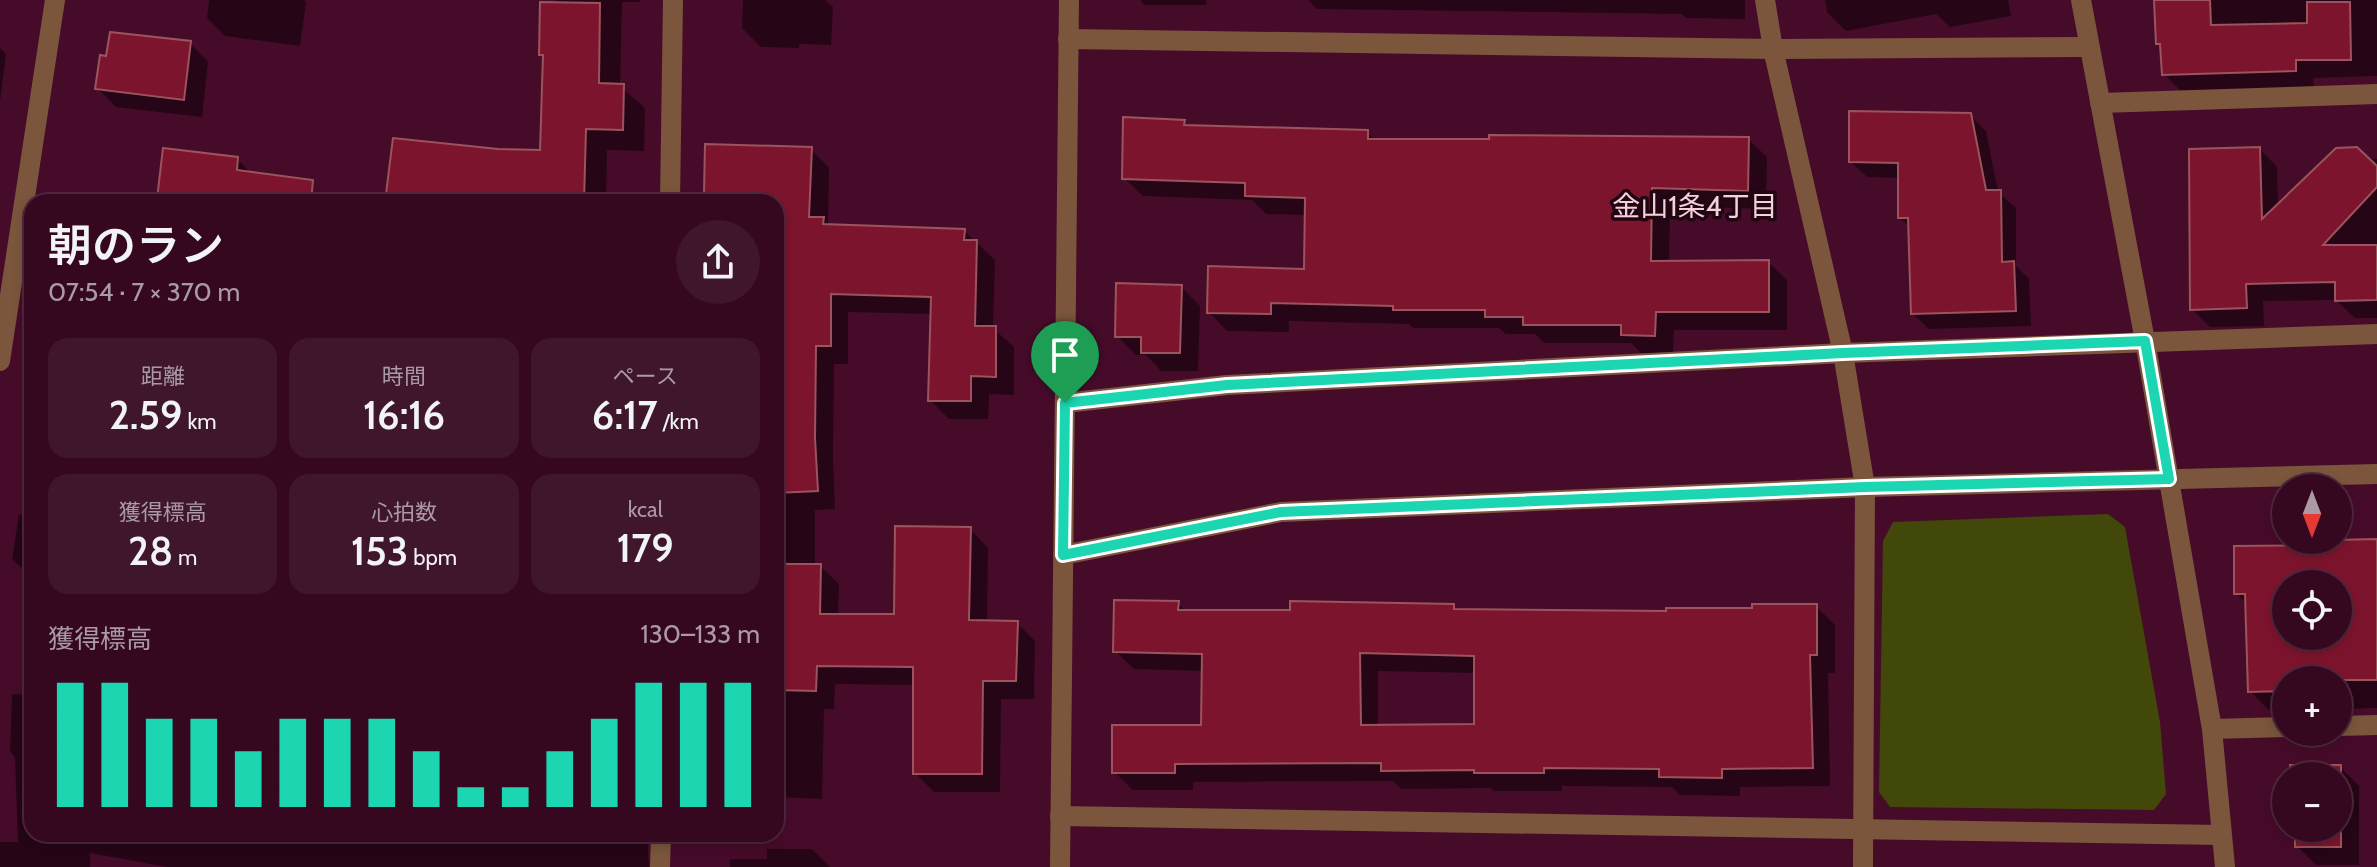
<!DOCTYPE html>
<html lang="ja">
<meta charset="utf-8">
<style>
:root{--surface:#350820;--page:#40162d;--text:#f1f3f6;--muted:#aa9aa5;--line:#4f293e;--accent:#1cd5b1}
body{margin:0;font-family:Cabin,"Noto Sans JP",sans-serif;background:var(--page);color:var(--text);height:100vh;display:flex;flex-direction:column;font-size:30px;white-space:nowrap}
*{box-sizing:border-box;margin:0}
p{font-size:26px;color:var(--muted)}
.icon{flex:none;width:44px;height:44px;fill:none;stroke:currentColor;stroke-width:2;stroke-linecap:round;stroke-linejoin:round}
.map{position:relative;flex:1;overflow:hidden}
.sheet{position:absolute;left:24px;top:194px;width:760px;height:648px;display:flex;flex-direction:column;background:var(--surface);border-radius:24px;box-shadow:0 4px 12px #0003,0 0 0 2px var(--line)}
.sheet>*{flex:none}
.needle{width:52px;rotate:180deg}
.tools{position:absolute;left:2272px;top:474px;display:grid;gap:16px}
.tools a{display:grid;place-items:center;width:80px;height:80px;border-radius:50%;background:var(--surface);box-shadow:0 4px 12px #0003,0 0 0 2px var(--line);font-size:40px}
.pin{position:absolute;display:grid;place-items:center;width:68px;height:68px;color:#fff;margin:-82px -34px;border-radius:50% 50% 50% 0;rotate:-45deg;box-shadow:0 0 8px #0007}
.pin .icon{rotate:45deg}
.round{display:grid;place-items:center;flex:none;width:84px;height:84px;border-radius:42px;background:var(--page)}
.overview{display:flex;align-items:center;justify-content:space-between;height:136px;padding:0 24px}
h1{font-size:44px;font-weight:600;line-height:60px}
.stats{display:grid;grid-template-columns:repeat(3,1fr);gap:12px;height:136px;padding:8px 24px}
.stats div{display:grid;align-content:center;border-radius:20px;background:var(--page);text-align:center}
.stats b{font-size:40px;font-weight:600}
.stats small{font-size:22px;font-weight:400}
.stats p{font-size:22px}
.chart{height:224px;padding:16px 24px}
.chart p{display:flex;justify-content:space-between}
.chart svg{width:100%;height:144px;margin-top:8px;stroke:var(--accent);stroke-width:6}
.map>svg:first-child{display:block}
</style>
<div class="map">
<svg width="2377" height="867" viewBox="0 0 2377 867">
<rect width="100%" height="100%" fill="#470b2a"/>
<!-- green -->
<polygon fill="#42470a" points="2108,514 2125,527 2160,722 2166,794 2154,810 1890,807 1879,792 1883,541 1893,522"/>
<!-- shadow -->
<g fill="#0007" fill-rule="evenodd">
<polygon points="209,0 304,0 306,2 300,46 225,36 207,18"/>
<polygon points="556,0 640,0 640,2 622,2 620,86 645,108 644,151 607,150 606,202 387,202 498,151 541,152 545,57 541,54"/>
<polygon points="743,0 825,0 833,7 831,45 799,44 799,48 761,47 742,28"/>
<polygon points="1140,0 1206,0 1206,5 1144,5"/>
<polygon points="1308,0 1745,0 1745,19 1686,18 1682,14 1317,9"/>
<polygon points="1825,0 2008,0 2011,16 1950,27 1936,14 1846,31 1827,12"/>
<polygon points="2161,0 2377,0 2377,76 2313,78 2314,89 2182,92 2164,74"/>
<polygon points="190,43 208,62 202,117 116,107 97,88"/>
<polygon points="0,48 6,54 0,102"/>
<polygon points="1970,115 1986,131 1998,192 2016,208 2016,266 2029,279 2031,326 1929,329 1913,314 1911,228 1900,218 1900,178 1867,177 1851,162"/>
<polygon points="1184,122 1189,127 1367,132 1376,141 1748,139 1767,157 1766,209 1670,206 1669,263 1768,262 1787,280 1787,330 1674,330 1673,354 1641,353 1631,343 1544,343 1535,334 1506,334 1499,328 1413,328 1409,324 1289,321 1289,332 1227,331 1209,312 1306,271 1307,215 1266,214 1252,200 1143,196 1124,178"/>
<polygon points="811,149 829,168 828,224 830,226 964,231 995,260 993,328 1014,347 1014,395 989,394 988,419 949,419 930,400 932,314 848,312 848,364 834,364 833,458 835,509 815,510 815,566 820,566 839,584 838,616 896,616 970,529 988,548 987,622 1017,623 1035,641 1034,699 1001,699 1000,792 934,792 915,773 915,685 835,684 834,709 824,709 822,799 776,797 776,202 716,202 706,192"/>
<polygon points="2260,149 2277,167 2278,206 2367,160 2377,159 2377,318 2355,318 2336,300 2263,301 2264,326 2210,327 2192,309"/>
<polygon points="237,159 252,174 299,180 315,196 315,202 163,202 159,199"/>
<polygon points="1181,287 1200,306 1198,371 1161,371 1146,355 1136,355 1117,336"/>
<polygon points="19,515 32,517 32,577 12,559"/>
<path d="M 2377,541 L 2377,708 L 2338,709 L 2338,680 L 2286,680 L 2286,710 L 2269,710 L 2250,691 L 2247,604 L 2236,593 L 2335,547 ZM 2286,584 L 2338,584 L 2338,636 L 2286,636 Z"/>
<path d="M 1178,603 L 1186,612 L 1292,612 L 1453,606 L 1458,611 L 1668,613 L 1816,606 L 1835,625 L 1835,673 L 1828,673 L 1830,786 L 1740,787 L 1740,796 L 1680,795 L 1672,787 L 1562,786 L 1562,791 L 1494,791 L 1491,788 L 1401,789 L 1393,781 L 1193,782 L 1193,790 L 1133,790 L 1114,772 L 1203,727 L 1204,671 L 1134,669 L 1115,651 ZM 1378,671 L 1476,673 L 1476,726 L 1378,727 Z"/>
<polygon points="12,694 32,695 32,834 647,834 649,867 167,867 90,853 90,867 0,867 0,842 18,842 15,757 10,752"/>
<polygon points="2340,767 2359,786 2359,865 2316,865 2297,846 2297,828 2338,828 2338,776 2292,776"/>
<polygon points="767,849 812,849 830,867 730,867 730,859 767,859"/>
</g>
<!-- building -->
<g fill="#7d142d" stroke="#9b545b" stroke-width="2" fill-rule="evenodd">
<polygon points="2154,0 2210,0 2211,25 2307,23 2307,2 2350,2 2351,60 2296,60 2296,71 2162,75 2160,44 2156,44"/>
<polygon points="540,2 600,3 599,83 624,84 623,130 586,129 584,202 385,202 393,138 498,149 540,150 543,55 539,55"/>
<polygon points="110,32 191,41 184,100 95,89 100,55 106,56"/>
<polygon points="1849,111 1971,113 1986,190 2001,190 2002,262 2014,261 2016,311 1911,314 1908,218 1898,218 1898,163 1849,162"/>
<polygon points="1123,117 1185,120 1184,125 1368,130 1368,139 1489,139 1489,135 1749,137 1748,191 1652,188 1651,261 1769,260 1769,312 1656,312 1655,336 1621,335 1621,325 1523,325 1523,317 1485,317 1485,310 1393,310 1393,306 1271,303 1271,314 1207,313 1208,266 1304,269 1305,198 1245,196 1245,183 1122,179"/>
<polygon points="705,144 812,147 809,217 824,217 823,224 965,229 964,240 977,240 975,326 996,326 996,377 971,376 971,401 928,401 931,297 831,294 831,346 816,346 815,438 818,491 776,493 776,202 739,201 739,194 704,193"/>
<polygon points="2260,147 2262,219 2336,148 2357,147 2377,166 2377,187 2323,245 2377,245 2377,300 2335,301 2335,282 2246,284 2247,308 2190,310 2189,149"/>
<polygon points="163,148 238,157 237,170 313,180 311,202 180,202 157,199"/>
<polygon points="1116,283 1182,285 1180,353 1141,353 1141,337 1115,337"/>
<polygon points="895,526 971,527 969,620 1018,621 1016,681 983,681 982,774 913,774 913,667 817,666 816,691 776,690 776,564 821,564 820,614 894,614"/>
<path d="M 2377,539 L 2377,680 L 2286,680 L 2286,691 L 2248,692 L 2245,594 L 2234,594 L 2234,546 L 2333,545 L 2333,540 ZM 2286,584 L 2338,584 L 2338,636 L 2286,636 Z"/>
<path d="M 1114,600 L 1179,601 L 1178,610 L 1290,610 L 1290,601 L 1454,604 L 1454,609 L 1666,611 L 1666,608 L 1752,608 L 1752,604 L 1817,604 L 1817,655 L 1810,655 L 1813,768 L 1722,769 L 1722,778 L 1659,777 L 1659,769 L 1544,768 L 1544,773 L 1474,773 L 1474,770 L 1381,771 L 1381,763 L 1175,764 L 1175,773 L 1112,773 L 1112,725 L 1201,725 L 1202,654 L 1113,652 ZM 1360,653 L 1474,656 L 1474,724 L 1361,725 Z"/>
<polygon points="2290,765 2341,765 2341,847 2295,847 2295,828 2338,828 2338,776 2290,776"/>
</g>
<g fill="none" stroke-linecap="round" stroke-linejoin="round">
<!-- minor -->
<g stroke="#7b563d" stroke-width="20">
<polyline points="1765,0 1773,49 1843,353 1865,487 1863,867"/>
<polyline points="2081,0 2145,341 2212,729 2225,867"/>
<polyline points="1068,39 1773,49 2089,47"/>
<polyline points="2100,103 2377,94"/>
<polyline points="670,202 673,0"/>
<polyline points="0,361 55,0"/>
<polyline points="1065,403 1227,385 1843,353 2377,334"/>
<polyline points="1063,555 1281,512 1865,487 2377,474"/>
<polyline points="2338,726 2377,725"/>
<polyline points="2212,729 2286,727"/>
<polyline points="1060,816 2221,835"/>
<polyline points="660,867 661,834"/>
<polyline points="1060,867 1069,0"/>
</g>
</g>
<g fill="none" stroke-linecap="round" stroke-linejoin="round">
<!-- route casing -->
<g stroke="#fff" stroke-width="16">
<polygon id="route" points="2145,341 2169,479 1865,487 1281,512 1063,555 1065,403 1227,385 1843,353"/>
</g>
<!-- route -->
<use href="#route" stroke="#1cd5b1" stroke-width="10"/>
</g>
<g text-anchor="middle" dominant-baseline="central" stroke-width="7" stroke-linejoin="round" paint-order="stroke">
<!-- neighbourhood labels -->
<g font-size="28" fill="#f6cfdd" stroke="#1f0611">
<text x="1695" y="206">金山1条4丁目</text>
</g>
</g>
</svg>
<div class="tools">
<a><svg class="needle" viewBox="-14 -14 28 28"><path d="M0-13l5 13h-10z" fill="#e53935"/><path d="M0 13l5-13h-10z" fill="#aa9aa5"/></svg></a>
<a><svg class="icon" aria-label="locate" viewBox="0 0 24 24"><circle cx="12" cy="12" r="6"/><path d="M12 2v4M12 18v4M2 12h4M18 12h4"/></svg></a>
<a>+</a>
<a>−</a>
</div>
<div class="pin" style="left:1065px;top:403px;background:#1e9e55"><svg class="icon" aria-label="arrive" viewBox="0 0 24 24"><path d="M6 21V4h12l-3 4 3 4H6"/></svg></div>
<section class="sheet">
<div class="overview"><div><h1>朝のラン</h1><p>07:54 · 7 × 370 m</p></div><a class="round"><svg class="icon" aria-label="share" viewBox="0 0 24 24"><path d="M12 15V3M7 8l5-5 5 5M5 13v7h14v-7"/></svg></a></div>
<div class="stats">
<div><p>距離</p><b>2.59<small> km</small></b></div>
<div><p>時間</p><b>16:16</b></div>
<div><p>ペース</p><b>6:17<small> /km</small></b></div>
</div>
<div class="stats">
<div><p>獲得標高</p><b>28<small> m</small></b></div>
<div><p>心拍数</p><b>153<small> bpm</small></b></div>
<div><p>kcal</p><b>179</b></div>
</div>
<div class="chart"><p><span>獲得標高</span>130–133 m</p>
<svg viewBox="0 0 160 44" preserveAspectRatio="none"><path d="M5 44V6M15 44V6M25 44V17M35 44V17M45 44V27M55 44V17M65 44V17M75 44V17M85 44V27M95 44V38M105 44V38M115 44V27M125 44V17M135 44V6M145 44V6M155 44V6"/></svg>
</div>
</section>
</div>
